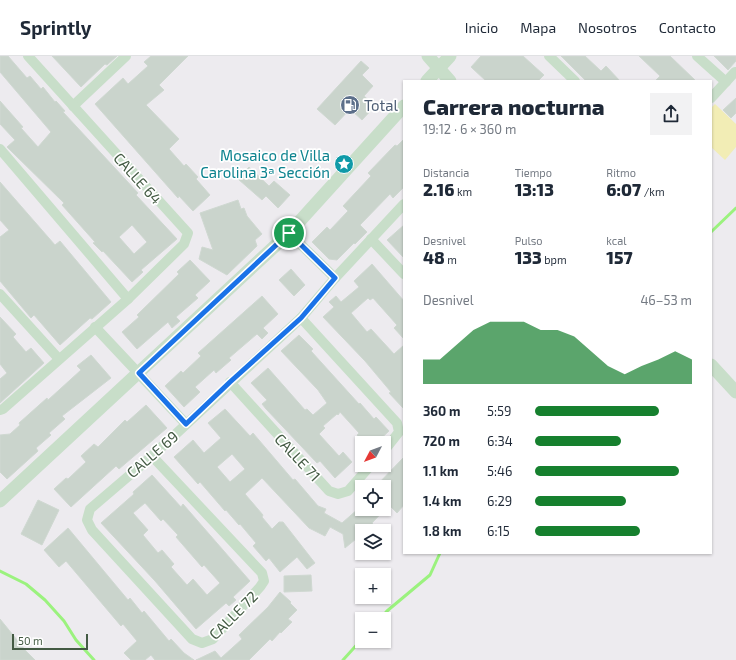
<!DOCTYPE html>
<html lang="es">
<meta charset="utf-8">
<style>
:root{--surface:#fff;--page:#f2f2f3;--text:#1f2937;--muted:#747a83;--line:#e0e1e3;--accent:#16802e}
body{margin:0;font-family:"Exo 2",sans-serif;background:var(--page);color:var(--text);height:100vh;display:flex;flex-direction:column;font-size:15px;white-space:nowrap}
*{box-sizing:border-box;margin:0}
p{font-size:13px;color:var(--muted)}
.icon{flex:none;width:22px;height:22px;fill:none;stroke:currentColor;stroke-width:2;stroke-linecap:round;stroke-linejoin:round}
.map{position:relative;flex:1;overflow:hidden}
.details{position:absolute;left:403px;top:24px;width:309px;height:474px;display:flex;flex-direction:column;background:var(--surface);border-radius:0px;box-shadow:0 1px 3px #0004}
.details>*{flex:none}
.needle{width:26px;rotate:229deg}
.fabs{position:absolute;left:355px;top:380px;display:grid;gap:8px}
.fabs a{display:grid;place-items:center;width:36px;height:36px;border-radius:0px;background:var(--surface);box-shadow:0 1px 3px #0004;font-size:20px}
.scale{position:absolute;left:12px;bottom:10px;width:76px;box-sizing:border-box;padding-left:4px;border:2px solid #435a43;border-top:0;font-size:11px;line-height:14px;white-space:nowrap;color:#435a43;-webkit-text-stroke:3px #fff;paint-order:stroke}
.pin{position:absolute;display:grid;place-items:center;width:34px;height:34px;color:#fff;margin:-17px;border:2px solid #fff;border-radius:50%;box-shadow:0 1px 4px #0007}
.round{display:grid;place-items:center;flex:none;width:42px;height:42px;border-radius:0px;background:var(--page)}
.head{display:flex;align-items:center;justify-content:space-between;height:68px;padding:0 20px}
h1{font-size:22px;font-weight:800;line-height:30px}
.metrics{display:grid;grid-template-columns:repeat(3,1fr);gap:6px;height:68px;padding:4px 20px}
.metrics div{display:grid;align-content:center}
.metrics b{font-size:17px;font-weight:800}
.metrics small{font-size:11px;font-weight:400}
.metrics p{font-size:11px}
.chart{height:112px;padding:8px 20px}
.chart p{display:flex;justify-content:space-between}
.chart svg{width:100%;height:72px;margin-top:4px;fill:var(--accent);opacity:.7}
ul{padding:0 20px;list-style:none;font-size:13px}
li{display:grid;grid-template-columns:64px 48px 1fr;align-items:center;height:30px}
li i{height:10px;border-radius:5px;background:var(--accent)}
header{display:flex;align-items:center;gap:24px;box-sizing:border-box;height:56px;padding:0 20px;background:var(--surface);border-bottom:1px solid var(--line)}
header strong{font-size:19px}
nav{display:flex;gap:22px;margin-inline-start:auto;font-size:14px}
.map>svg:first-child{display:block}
</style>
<header>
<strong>Sprintly</strong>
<nav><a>Inicio</a><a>Mapa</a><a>Nosotros</a><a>Contacto</a></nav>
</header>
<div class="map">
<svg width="736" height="604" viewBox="0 0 736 604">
<rect width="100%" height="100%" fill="#edebef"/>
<!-- green -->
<polygon fill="#f2edb5" points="715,48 736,68 736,91 725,104 711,91 711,52"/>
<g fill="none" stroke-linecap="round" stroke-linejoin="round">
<!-- stream -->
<g stroke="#9bf27e" stroke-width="3">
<polyline points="711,176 736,152"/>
<polyline points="0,515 26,528 45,544 64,565 76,584 94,604"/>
<polyline points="380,563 387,555 430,519 440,497"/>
<polyline points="343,604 362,583"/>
</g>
</g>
<!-- building -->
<g fill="#cad4cc" stroke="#cfd8d1" fill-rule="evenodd">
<path d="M 0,0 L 8,0 L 27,22 L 30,20 L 41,33 L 43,31 L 55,46 L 56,45 L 65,55 L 63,56 L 138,137 L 136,139 L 177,183 L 141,214 L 143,216 L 132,226 L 103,195 L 102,196 L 93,187 L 95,186 L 62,149 L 64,147 L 7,91 L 15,84 L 0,68 L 0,45 L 23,71 L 21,72 L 38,91 L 51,76 L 0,16 ZM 132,169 L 147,186 L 134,198 L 119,181 Z"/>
<polygon points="52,0 117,0 107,9 105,8 81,31"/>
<polygon points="151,0 188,0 159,29 164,34 146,49 179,83 169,93 184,110 186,108 198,121 196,123 210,139 193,155 179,140 178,142 95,48 123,22 128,28 148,10 144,6"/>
<polygon points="481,0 523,0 544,19 538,25 486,25 471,11"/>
<polygon points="561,0 585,0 601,15 606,10 620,25 586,25"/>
<polygon points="639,0 670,0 696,25 655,25 660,20"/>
<polygon points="714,0 736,0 736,5 728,14"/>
<polygon points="361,5 369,12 362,19 373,30 364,40 375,50 362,64 350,53 335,69 317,53"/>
<polygon points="736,42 736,57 731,62 723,54"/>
<polygon points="404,83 404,131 393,142 390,138 360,169 367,176 355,188 354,187 337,204 329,203 312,186 327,171 330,174 348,155 343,150 371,120 368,117 395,89 397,90"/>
<polygon points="249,111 269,130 274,125 290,139 278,152 266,140 262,144 238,123"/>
<polygon points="0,126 55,189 60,185 111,246 92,263 90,262 60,289 34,259 31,262 0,225 0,181 9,174 0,164"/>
<polygon points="238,144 241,153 244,152 247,160 262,178 255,184 257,190 227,219 199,203 202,191 213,194 200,157"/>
<polygon points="404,169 404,202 387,184"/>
<polygon points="190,204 210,225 195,239 198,242 176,261 180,265 172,272 168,266 137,293 122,276 139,261 137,259 179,218 177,216"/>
<polygon points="372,208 404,245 404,283 394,272 397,269 373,242 370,244 368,242 351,257 367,276 371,273 394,298 404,289 404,353 389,337 391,336 365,305 323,261 334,251 329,246 336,240 341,246 359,231 354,225"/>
<polygon points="291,213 305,229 294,240 279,224"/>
<polygon points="262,240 278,258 263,272 268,277 262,283 257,278 229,302 231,304 216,317 214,314 195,331 200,336 184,351 165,330 181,315 183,317 201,300 198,297"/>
<polygon points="0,261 16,278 13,281 26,296 31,292 44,307 0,347 0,323 7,317 0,308"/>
<polygon points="299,279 313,293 311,295 359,348 360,347 374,363 376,361 389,375 376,387 365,387 357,379 359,377 340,356 338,359 337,358 323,370 325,372 319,378 339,400 343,396 352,406 335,422 320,405 317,407 266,353 262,348 267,344 251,327 268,312 305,354 307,353 313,359 327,347 318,334 281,295"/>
<polygon points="91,299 111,322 62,360 65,363 49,377 51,379 36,392 38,395 7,423 0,416 0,379 10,378 20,369 19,367 47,342 48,344 81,314 77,310"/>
<polygon points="146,349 167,372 119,413 116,410 71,451 54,433 66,422 68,423 86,406 81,400 94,388 98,391 125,364 127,366"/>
<path d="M 225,353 L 250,380 L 253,377 L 293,424 L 295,423 L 318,450 L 326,453 L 324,457 L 342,467 L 358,453 L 384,453 L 384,431 L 375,431 L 404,401 L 404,449 L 397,457 L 389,449 L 372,467 L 379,475 L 362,475 L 362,478 L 345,492 L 343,478 L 330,471 L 325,480 L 309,472 L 262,422 L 245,438 L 263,459 L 262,461 L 272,473 L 279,466 L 283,466 L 315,507 L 307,513 L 297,501 L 280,516 L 269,502 L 266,505 L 253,490 L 256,487 L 240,468 L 239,469 L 226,454 L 225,455 L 200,426 L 198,428 L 174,401 L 193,384 L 204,397 L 221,382 L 208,367 ZM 232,398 L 245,413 L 230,426 L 217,411 Z"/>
<path d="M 152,419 L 181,451 L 183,448 L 250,525 L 233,541 L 236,544 L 229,550 L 226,547 L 196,573 L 155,525 L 101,467 L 134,438 L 133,436 ZM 145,447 L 161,465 L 163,463 L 178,479 L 176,481 L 202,511 L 204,509 L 220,527 L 207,539 L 193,523 L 187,529 L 171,511 L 174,508 L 162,494 L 158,497 L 143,479 L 148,474 L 133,457 Z"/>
<polygon points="38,444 59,454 42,489 21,478"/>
<polygon points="68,472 128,544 130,542 142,557 144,555 169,585 171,583 184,597 194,604 155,604 151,599 145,604 131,604 124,597 137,585 123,568 121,570 66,505 59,511 44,494"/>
<polygon points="311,519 312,535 284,536 284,520"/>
<polygon points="280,536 291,546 290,547 297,554 288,563 292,566 281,577 280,576 272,585 270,583 249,604 196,604 215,595 221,602 242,583 239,579 268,551"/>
<polygon points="0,563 26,595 35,604 0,604"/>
</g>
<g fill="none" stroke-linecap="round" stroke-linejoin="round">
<!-- minor -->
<g stroke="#c8dec9" stroke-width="10">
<polyline points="549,0 575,25"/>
<polyline points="697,0 726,26"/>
<polyline points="711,42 735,16"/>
<polyline points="73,50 126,0"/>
<polyline points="0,93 128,243"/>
<polyline points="289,177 335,222"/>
<polyline points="371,183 404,218"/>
<polyline points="0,238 59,303"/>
<polyline points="301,262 397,367 399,376 384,395"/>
<polyline points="95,271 186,368"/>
<polyline points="230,326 329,435 338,438 348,435 371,409"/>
<polyline points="0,354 3,353 128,243 184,188 188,177 28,0"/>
<polyline points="152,400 262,517 264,525 260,531 213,583 202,587 192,583 92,474 87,464 90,453 152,400 301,262 335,222 404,148"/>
</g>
<!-- tertiary -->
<g stroke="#c8dec9" stroke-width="13">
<polyline points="428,0 450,25"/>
<polyline points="427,25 450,0"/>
<polyline points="711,309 736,336"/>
<polyline points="0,445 289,177 404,50"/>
</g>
</g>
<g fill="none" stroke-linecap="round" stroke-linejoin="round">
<!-- route casing -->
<g stroke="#fff" stroke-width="8">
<polygon id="route" points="289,177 335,222 301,262 230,326 186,368 139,317"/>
</g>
<!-- route -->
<use href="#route" stroke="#1a73e8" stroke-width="5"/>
</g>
<!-- icons -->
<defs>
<g id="fuel-disc" transform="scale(1)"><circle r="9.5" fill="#5c6f8a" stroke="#fff"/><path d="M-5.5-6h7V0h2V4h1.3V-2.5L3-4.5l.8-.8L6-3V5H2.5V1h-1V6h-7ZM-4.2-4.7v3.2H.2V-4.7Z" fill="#fff"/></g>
<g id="sight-disc" transform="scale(1)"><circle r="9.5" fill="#0f9aa8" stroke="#fff"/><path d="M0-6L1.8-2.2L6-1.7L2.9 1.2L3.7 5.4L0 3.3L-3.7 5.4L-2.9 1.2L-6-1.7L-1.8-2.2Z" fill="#fff"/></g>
</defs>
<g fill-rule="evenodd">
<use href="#fuel-disc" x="350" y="49"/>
<use href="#sight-disc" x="344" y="108"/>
</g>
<g text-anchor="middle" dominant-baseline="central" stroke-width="3.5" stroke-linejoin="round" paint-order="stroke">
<!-- service labels -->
<g font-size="15" fill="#4e5e75" stroke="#fff" text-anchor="start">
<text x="364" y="49">Total</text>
</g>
<!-- culture labels -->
<g font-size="15" fill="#0d838f" stroke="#fff" text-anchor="end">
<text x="330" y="99">Mosaico de Villa<tspan x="330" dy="17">Carolina 3ª Sección</tspan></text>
</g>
<!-- street labels -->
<g font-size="15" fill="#435a43" stroke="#fff">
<text transform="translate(138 122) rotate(48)">CALLE 64</text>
<text transform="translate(152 398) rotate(-41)">CALLE 69</text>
<text transform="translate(298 401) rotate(47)">CALLE 71</text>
<text transform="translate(233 559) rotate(-45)">CALLE 72</text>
</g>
</g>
</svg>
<div class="fabs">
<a><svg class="needle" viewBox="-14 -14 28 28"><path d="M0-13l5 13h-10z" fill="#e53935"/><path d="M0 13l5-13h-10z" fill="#747a83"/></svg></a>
<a><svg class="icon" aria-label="locate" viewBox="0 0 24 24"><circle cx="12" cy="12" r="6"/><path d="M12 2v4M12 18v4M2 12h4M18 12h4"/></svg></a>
<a><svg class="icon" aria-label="layers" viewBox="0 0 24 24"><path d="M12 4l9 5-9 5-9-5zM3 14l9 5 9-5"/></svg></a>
<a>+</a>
<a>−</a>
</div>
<div class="scale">50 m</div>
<div class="pin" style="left:289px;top:177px;background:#1e9e55"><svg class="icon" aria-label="arrive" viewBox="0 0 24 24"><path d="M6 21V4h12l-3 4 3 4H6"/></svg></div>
<section class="details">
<div class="head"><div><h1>Carrera nocturna</h1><p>19:12 · 6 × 360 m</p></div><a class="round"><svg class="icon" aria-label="share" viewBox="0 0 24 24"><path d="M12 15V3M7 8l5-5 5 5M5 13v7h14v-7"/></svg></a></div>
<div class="metrics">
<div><p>Distancia</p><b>2.16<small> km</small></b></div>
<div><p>Tiempo</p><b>13:13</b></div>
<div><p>Ritmo</p><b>6:07<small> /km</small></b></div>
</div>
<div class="metrics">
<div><p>Desnivel</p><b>48<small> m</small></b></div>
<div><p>Pulso</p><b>133<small> bpm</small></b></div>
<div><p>kcal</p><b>157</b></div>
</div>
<div class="chart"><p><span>Desnivel</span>46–53 m</p>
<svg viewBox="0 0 160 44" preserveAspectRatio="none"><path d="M0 44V29L10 29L20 20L30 11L40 6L50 6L60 6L70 11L80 11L90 15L100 24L110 33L120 38L130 33L140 29L150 24L160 29V44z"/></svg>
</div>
<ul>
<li><b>360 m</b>5:59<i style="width:79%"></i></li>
<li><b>720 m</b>6:34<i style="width:55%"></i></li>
<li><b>1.1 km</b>5:46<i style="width:92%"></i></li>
<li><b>1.4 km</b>6:29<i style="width:58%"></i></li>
<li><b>1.8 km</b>6:15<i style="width:67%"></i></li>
</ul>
</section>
</div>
